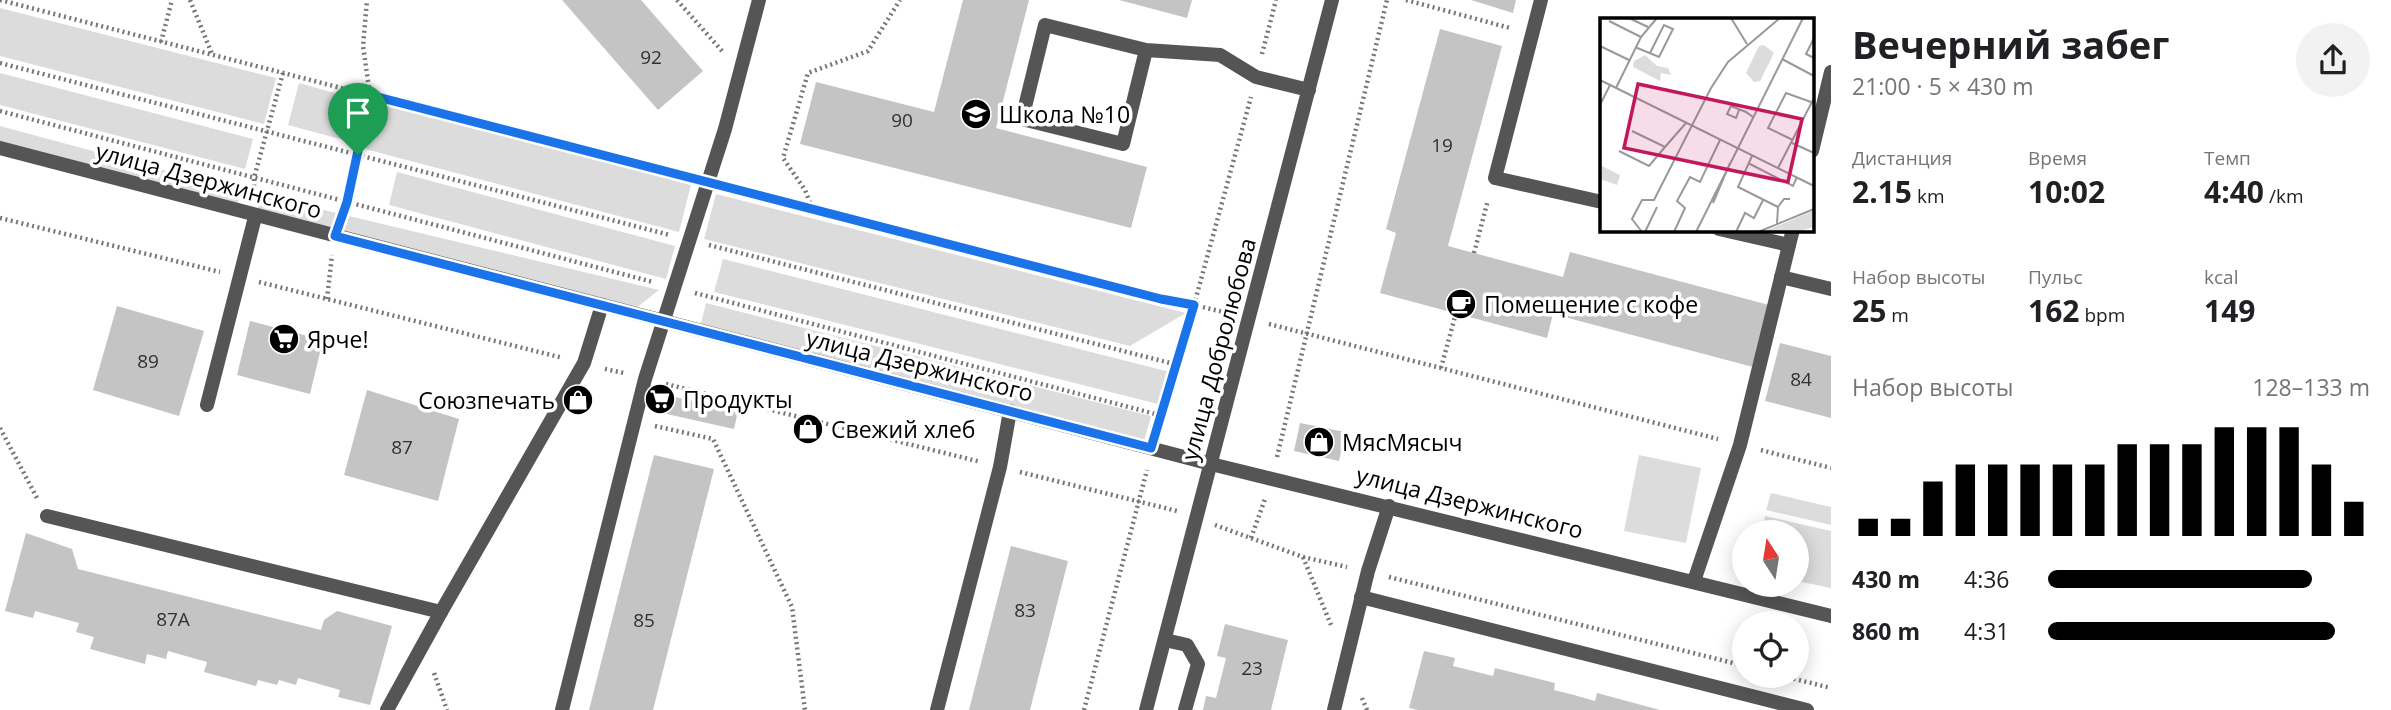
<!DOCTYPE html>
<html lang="ru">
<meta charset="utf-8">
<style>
:root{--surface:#fff;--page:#f2f2f2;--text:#202124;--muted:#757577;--accent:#000}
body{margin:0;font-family:"Open Sans",sans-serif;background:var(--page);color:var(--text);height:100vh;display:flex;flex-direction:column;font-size:26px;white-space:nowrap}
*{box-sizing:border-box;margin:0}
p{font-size:23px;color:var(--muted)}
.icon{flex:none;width:38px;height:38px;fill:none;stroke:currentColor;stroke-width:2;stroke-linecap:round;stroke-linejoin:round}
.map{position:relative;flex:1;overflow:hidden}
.details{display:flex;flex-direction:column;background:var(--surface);width:560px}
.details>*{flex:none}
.needle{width:46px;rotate:348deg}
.controls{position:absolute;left:1732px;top:520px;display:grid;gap:14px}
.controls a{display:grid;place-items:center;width:77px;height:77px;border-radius:50%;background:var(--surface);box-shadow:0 4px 18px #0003;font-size:35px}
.pin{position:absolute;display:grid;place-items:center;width:60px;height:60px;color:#fff;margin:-72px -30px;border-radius:50% 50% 50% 0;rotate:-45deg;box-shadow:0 0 7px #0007}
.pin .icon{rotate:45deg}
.round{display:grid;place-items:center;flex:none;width:74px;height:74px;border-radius:37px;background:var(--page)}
.overview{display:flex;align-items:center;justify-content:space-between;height:119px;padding:0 21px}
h1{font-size:38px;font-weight:700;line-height:52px}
.figures{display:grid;grid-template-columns:repeat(3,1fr);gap:10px;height:119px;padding:7px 21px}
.figures div{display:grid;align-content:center}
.figures b{font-size:30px;font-weight:700}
.figures small{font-size:19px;font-weight:400}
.figures p{font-size:19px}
.chart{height:196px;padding:14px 21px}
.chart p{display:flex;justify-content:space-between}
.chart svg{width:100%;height:126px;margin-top:7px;stroke:var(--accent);stroke-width:6}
ul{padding:0 21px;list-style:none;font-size:23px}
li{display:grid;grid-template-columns:112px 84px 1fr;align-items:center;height:52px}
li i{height:18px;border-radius:9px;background:var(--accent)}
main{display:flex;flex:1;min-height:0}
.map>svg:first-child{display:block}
</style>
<main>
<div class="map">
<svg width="1831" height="710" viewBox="0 0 1831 710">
<rect width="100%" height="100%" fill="#fff"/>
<!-- green -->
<g fill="#dcdcdc">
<polygon points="0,8 276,78 264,124 0,56"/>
<polygon points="0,73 253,139 245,169 0,105"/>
<polygon points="299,83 363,101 351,142 288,125"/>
<polygon points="378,102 691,185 679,232 365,149"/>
<polygon points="0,126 241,191 235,213 0,150"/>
<polygon points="397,172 675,246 666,279 389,205"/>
<polygon points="716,194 1186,313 1130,346 704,239"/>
<polygon points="261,195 659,290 636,308 255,217"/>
<polygon points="723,259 1170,372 1162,405 714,292"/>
<polygon points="706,303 1151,416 1143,445 699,332"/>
<polygon points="1639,455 1701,468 1686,543 1624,531"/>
<polygon points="1771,493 1831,507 1831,525 1766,510"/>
<polygon points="1765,516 1831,531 1831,588 1797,581 1797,532 1761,532"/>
</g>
<!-- building -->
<g fill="#c4c4c4">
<polygon points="562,0 641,0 703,71 658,110"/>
<polygon points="963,0 1029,0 996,128 1147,167 1131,228 800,144 816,82 934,112"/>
<polygon points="1119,0 1192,0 1187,18"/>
<polygon points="1471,0 1516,0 1513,13"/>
<polygon points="1440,29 1502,46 1448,246 1563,277 1570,252 1769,305 1753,367 1553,314 1547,338 1380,293 1396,233 1386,229"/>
<polygon points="117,306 204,331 179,416 93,390"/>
<polygon points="250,321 323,340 310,394 237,375"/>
<polygon points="1780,343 1831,356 1831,418 1765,401"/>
<polygon points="367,390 459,419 438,501 344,475"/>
<polygon points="653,392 738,411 734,429 649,410"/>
<polygon points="1300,423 1345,432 1339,461 1294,451"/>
<polygon points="654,455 714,469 653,710 589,710"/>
<polygon points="26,533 72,549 78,569 321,630 324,620 337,611 392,626 370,705 338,697 340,690 298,678 296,685 279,680 277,685 258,680 256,686 204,672 207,662 168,651 166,659 147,654 145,664 90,649 94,637 76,632 79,623 35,611 33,618 5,611"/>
<polygon points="1011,546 1068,561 1030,710 969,710"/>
<polygon points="1225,624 1288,640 1271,710 1203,710 1206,696 1216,698 1226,658 1217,656"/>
<polygon points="1424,651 1455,658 1453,666 1493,676 1495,668 1555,683 1554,690 1574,695 1595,701 1597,693 1660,710 1418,710 1409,708"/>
</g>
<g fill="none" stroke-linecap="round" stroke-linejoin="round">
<!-- path -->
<g stroke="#777" stroke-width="4.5" stroke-dasharray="2 3.5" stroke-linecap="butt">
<polyline points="0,0 687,177"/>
<polyline points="190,0 212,54"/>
<polyline points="677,0 722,51"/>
<polyline points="1406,0 1510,28"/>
<polyline points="161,42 172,0"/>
<polyline points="1262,54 1276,0"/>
<polyline points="0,63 670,235"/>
<polyline points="0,111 653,282"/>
<polyline points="730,188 1161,299 1194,305 1251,97"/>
<polyline points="254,192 254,178 283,73"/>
<polyline points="812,208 805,190 783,158 808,73 868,51 900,0"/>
<polyline points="342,216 370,95 363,46 367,0"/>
<polyline points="0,218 220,272"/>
<polyline points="709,245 1178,365 1194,305 1223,312"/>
<polyline points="1474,253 1488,200"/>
<polyline points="259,282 563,358"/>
<polyline points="695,293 1163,416"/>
<polyline points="327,299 332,255"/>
<polyline points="1269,324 1718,439"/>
<polyline points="1441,368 1456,313"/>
<polyline points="605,369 624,373"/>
<polyline points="666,384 981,462"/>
<polyline points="655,426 713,439 792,607 805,710"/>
<polyline points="0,428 37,498"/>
<polyline points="1159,428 1178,365"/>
<polyline points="1761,450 1831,468"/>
<polyline points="1277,457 1387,0"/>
<polyline points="1020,472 1177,511"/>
<polyline points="1215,525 1303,557 1347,567"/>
<polyline points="1251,538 1265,499"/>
<polyline points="1303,557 1331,625"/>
<polyline points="1389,577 1745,666"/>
<polyline points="434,673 447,710"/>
<polyline points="1783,676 1831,688"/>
<polyline points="1362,698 1367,710"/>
<polyline points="1084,710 1147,470"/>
</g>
<!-- service -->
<g stroke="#555" stroke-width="14">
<polyline points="1541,0 1495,178 1602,202"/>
<polyline points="1146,50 1123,144 1022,119 1045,25 1146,50 1220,55 1256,77 1309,90"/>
<polyline points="1812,151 1831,72"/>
<polyline points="1719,229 1789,245"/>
<polyline points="1781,277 1831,289"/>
<polyline points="207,405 255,217"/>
<polyline points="47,516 441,612 584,363 602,305"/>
<polyline points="1694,581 1740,445 1793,229"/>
<polyline points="1361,597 1807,710"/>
<polyline points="1165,640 1187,645 1198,664 1185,710"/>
<polyline points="387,710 441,612"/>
<polyline points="562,710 645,379 725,129 759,0"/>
<polyline points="937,710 1000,467 1010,411"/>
<polyline points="1334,710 1368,571 1389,506"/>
</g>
<!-- minor -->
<polyline stroke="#555" stroke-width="14" points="1211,464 1831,616"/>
<!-- tertiary -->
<g stroke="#555" stroke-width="14">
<polyline points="0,148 1211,464"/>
<polyline points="1146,710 1332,0"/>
</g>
</g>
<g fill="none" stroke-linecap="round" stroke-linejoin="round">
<!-- route casing -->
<g stroke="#fff" stroke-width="14">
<polygon id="route" points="370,95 1161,299 1194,305 1151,448 335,236 347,202"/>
</g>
<!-- route -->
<use href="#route" stroke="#1a73e8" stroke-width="9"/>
</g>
<!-- icons -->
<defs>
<g id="school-disc" transform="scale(1.575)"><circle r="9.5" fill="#000" stroke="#fff"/><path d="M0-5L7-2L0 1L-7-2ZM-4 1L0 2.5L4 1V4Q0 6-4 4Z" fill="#fff"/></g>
<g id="cafe-disc" transform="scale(1.575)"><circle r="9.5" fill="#000" stroke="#fff"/><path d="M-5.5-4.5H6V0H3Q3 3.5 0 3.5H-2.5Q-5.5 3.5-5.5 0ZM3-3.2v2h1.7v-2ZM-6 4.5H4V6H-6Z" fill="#fff"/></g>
<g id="supermarket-disc" transform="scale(1.575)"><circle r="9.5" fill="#000" stroke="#fff"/><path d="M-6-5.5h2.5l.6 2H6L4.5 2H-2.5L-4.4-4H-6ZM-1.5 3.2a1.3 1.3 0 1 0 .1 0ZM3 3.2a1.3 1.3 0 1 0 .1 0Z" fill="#fff"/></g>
<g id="shop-disc" transform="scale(1.575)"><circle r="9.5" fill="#000" stroke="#fff"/><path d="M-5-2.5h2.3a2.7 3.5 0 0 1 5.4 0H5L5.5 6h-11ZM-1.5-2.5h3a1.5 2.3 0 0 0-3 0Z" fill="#fff"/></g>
</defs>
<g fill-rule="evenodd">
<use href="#school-disc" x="976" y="114"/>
<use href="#cafe-disc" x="1461" y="304"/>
<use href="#supermarket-disc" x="284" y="339"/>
<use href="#supermarket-disc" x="660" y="399"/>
<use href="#shop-disc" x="578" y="400"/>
<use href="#shop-disc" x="808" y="429"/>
<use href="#shop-disc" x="1319" y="442"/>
</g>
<g text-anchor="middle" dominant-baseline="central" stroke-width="7" stroke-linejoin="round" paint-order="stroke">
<!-- number labels -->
<g font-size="19" fill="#313131">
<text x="651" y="57">92</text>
<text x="902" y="120">90</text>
<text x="1442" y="145">19</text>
<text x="148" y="361">89</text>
<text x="1801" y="379">84</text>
<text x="402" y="447">87</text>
<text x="1025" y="610">83</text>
<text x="173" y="619">87А</text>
<text x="644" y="620">85</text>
<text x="1252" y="668">23</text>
</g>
<!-- poi labels -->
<g font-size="23" fill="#000" stroke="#fff" text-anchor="start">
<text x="999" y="114">Школа №10</text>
<text x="1484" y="304">Помещение с кофе</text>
<text x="307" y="339">Ярче!</text>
<text x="683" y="399">Продукты</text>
<text x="555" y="400" text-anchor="end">Союзпечать</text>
<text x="831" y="429">Свежий хлеб</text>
<text x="1342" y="442">МясМясыч</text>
</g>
<!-- street labels -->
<g font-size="23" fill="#000" stroke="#fff">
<text transform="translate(209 180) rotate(15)">улица Дзержинского</text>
<text transform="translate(1218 349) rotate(-75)">улица Добролюбова</text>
<text transform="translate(920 365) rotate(14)">улица Дзержинского</text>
<text transform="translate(1470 502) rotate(14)">улица Дзержинского</text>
</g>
</g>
<!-- overview -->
<g transform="translate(1600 18)">
<rect width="214" height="214" fill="#fff"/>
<path d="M 164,27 L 174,35 L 160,63 L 154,64 L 146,55 L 159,28 ZM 45,37 L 57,48 L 68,50 L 71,57 L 61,55 L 60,63 L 33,49 L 34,43 ZM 0,147 L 20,157 L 17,167 L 0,161 ZM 213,193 L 213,209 L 201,213 L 163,214 Z" fill="#dcdcdc"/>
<path fill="none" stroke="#999" stroke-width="2" d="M 29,0 L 48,9M 131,0 L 147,26M 9,3 L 41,19M 214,20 L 206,36 L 214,40M 0,28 L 29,42M 35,29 L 59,39 L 73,11 L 64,7 L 50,35M 182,41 L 214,58M 0,62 L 214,168M 16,70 L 41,19 L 57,0M 0,87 L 10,67M 139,92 L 136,100 L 127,96 L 131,88 L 146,94 L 153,99M 32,113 L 65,129 L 86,105M 193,122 L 168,110 L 186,75 L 211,84M 192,125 L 214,135M 19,133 L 49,148 L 65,129M 152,138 L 138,169 L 178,189M 148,145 L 193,168 L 197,159M 178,150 L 214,80M 113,185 L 130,145M 177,206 L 178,189 L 184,181 L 190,181M 42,214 L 32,201 L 42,182 L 54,182 L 111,70 L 128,44 L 180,0M 45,214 L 57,189M 74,214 L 85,190 L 77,183 L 90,159 L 100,164 L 120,122M 96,214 L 203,0M 136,214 L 145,195 L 154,200 L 163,182M 158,214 L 214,191"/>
<path fill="#c2185b" fill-opacity="0.15" stroke="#c2185b" stroke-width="3.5" d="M 38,66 L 202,101 L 188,164 L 24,130 Z"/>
<rect width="214" height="214" fill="none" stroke="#000" stroke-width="3.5"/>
</g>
</svg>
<div class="controls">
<a><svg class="needle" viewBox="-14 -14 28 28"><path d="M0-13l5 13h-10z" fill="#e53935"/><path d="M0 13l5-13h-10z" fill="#757577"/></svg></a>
<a><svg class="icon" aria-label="locate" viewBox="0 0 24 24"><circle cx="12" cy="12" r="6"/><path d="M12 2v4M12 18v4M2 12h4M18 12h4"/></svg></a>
</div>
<div class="pin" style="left:358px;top:155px;background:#1e9e55"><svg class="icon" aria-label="arrive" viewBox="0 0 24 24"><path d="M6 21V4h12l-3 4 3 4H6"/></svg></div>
</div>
<section class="details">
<div class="overview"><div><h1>Вечерний забег</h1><p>21:00 · 5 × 430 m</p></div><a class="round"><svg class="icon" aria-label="share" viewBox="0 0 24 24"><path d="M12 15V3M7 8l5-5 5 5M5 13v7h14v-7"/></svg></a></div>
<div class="figures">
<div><p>Дистанция</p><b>2.15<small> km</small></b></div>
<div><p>Время</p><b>10:02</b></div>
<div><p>Темп</p><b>4:40<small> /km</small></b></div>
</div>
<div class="figures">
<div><p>Набор высоты</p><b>25<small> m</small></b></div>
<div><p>Пульс</p><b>162<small> bpm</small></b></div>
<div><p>kcal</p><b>149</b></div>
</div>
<div class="chart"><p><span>Набор высоты</span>128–133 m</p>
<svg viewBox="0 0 160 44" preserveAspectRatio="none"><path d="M5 44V38M15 44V38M25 44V25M35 44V19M45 44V19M55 44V19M65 44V19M75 44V19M85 44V12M95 44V12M105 44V12M115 44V6M125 44V6M135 44V6M145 44V19M155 44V32"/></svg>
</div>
<ul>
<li><b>430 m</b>4:36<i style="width:82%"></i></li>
<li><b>860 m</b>4:31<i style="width:89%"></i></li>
</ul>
</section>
</main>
